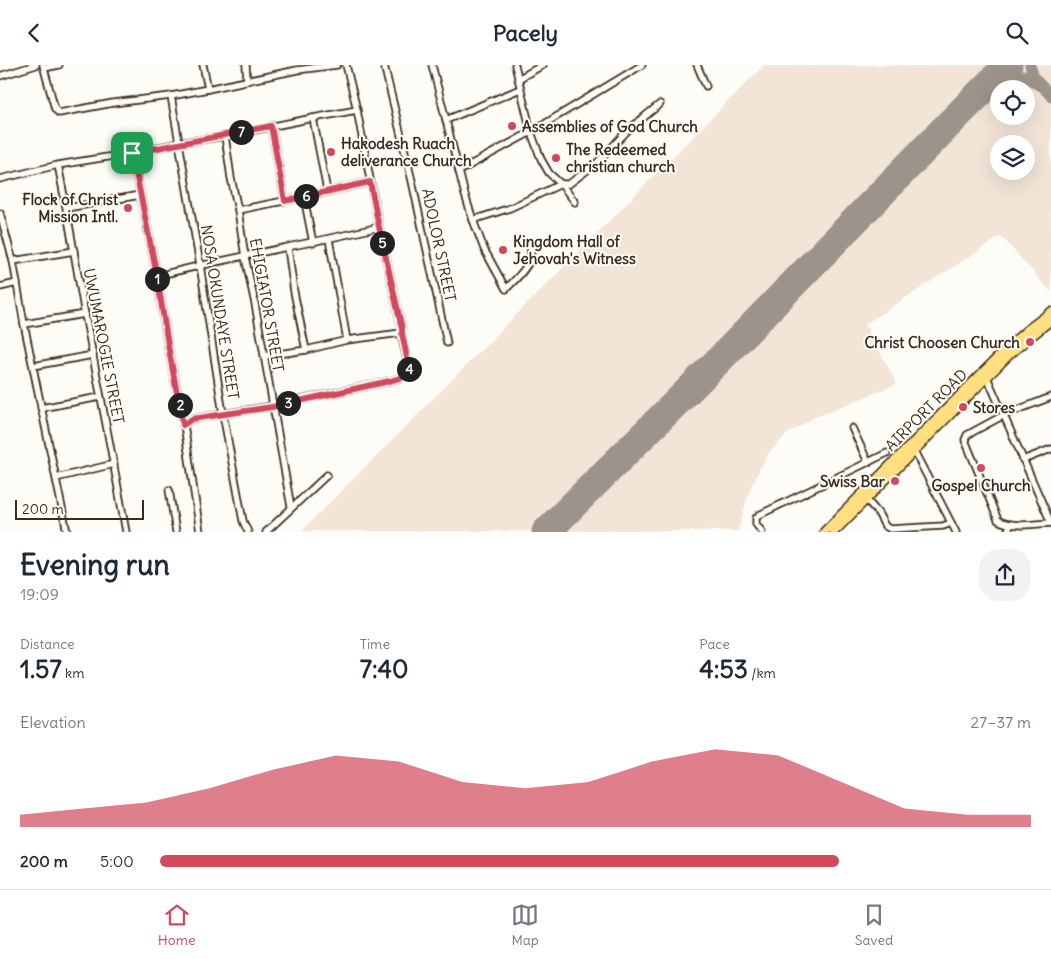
<!DOCTYPE html>
<meta charset="utf-8">
<style>
:root{--surface:#fff;--page:#f2f2f3;--text:#1f2937;--muted:#747a83;--line:#e0e1e3;--accent:#d1495b}
body{margin:0;font-family:Delius,sans-serif;background:var(--page);color:var(--text);height:100vh;display:flex;flex-direction:column;font-size:19px;white-space:nowrap}
*{box-sizing:border-box;margin:0}
p{font-size:16px;color:var(--muted)}
.icon{flex:none;width:28px;height:28px;fill:none;stroke:currentColor;stroke-width:2;stroke-linecap:round;stroke-linejoin:round}
.map{position:relative;height:467px;overflow:hidden}
.sheet{display:flex;flex-direction:column;background:var(--surface);flex:1}
.sheet>*{flex:none}
.buttons{position:absolute;left:990px;top:15px;display:grid;gap:10px}
.buttons a{display:grid;place-items:center;width:45px;height:45px;border-radius:50%;background:var(--surface);box-shadow:0 5px 20px #0002;font-size:25px}
.scale{position:absolute;left:15px;bottom:12px;width:129px;box-sizing:border-box;padding-left:5px;border:2px solid #3b2a1e;border-top:0;font-size:14px;line-height:18px;white-space:nowrap;color:#3b2a1e;-webkit-text-stroke:4px #fdfcf7;paint-order:stroke}
.pin{position:absolute;display:grid;place-items:center;width:42px;height:42px;color:#fff;margin:-21px;border-radius:10px;box-shadow:0 2px 8px #0006}
.km{position:absolute;width:25px;height:25px;margin:-12px;border-radius:50%;background:#222;color:#fff;font-size:14px;line-height:25px;text-align:center}
.round{display:grid;place-items:center;flex:none;width:52px;height:52px;border-radius:20px;background:var(--page)}
.head{display:flex;align-items:center;justify-content:space-between;height:85px;padding:0 20px}
h1{font-size:28px;font-weight:800;line-height:38px}
.stats{display:grid;grid-template-columns:repeat(3,1fr);gap:8px;height:85px;padding:5px 20px}
.stats div{display:grid;align-content:center}
.stats b{font-size:25px;font-weight:800}
.stats small{font-size:14px;font-weight:400}
.stats p{font-size:14px}
.chart{height:140px;padding:10px 20px}
.chart p{display:flex;justify-content:space-between}
.chart svg{width:100%;height:90px;margin-top:5px;fill:var(--accent);opacity:.7}
ul{padding:0 20px;list-style:none;font-size:16px}
li{display:grid;grid-template-columns:80px 60px 1fr;align-items:center;height:38px}
li i{height:12px;border-radius:6px;background:var(--accent)}
header{display:flex;justify-content:space-between;align-items:center;height:65px;padding:0 20px;background:var(--surface);font-size:22px;font-weight:800}
.tabs{display:flex;justify-content:space-around;align-items:center;height:70px;border-top:1px solid var(--line);background:var(--surface);font-size:14px;color:var(--muted)}
.tabs a{display:grid;justify-items:center;gap:2px}
.tabs .current{color:var(--accent)}
.map>svg:first-child{display:block}
</style>
<header><svg class="icon" aria-label="back" viewBox="0 0 24 24"><path d="M15 5l-7 7 7 7"/></svg>Pacely<svg class="icon" aria-label="search" viewBox="0 0 24 24"><circle cx="10" cy="10" r="6"/><path d="M15 15l6 6"/></svg></header>
<div class="map">
<svg width="1051" height="467" viewBox="0 0 1051 467">
<rect width="100%" height="100%" fill="#fdfcf7"/>
<filter id="ink" filterUnits="userSpaceOnUse"><feTurbulence type="fractalNoise" baseFrequency=".02" numOctaves="2"/><feDisplacementMap in="SourceGraphic" scale="10" xChannelSelector="R" yChannelSelector="G"/><feConvolveMatrix kernelMatrix="1 2 1 2 8 2 1 2 1" color-interpolation-filters="sRGB"/></filter>
<g filter="url(#ink)">
<!-- built -->
<path fill="#f2e4d7" fill-rule="evenodd" d="M 764,0 L 1051,0 L 1051,227 L 1001,171 L 865,259 L 897,319 L 815,352 L 787,369 L 770,387 L 758,407 L 749,427 L 738,466 L 302,466 ZM 999,24 L 1026,24 L 1026,51 L 999,51 ZM 999,79 L 1026,79 L 1026,106 L 999,106 Z"/>
<g fill="none" stroke-linecap="round" stroke-linejoin="round">
<!-- taxiway -->
<g stroke="#9c938a" stroke-width="11">
<polyline points="1030,0 1034,13 1051,31"/>
<polyline points="992,16 1007,10 1025,11 1040,21"/>
</g>
<!-- runway -->
<polyline stroke="#9c938a" stroke-width="29" points="546,467 719,295 949,59 1008,0"/>
<!-- minor casing -->
<g stroke="#3b2a1e" stroke-width="9">
<g id="minor">
<polyline points="43,0 55,44 59,48 113,38 171,31 208,24 297,5 337,0"/>
<polyline points="203,0 208,24"/>
<polyline points="246,0 247,15"/>
<polyline points="384,0 412,116 447,278"/>
<path d="M 432,0 L 465,130 L 473,155 L 484,184 L 506,224 C 514,216 527,204 530,194 C 532,189 530,183 530,177"/>
<polyline points="515,0 531,67 541,94 549,108 561,119 575,137"/>
<polyline points="697,0 706,21"/>
<polyline points="44,3 59,0"/>
<polyline points="0,11 36,0"/>
<polyline points="518,14 543,0"/>
<polyline points="171,31 200,200 223,349 243,456 248,467"/>
<polyline points="313,53 327,126"/>
<polyline points="446,55 520,24"/>
<polyline points="271,61 285,136"/>
<polyline points="225,71 231,113 238,145 245,192 255,239 291,442"/>
<polyline points="132,88 157,211 168,281 185,366 200,467"/>
<path d="M 58,100 C 68,150 76,200 85,250 C 99,322 113,394 126,467"/>
<polyline points="459,106 531,67 642,0"/>
<polyline points="0,114 58,100 132,88 179,78 225,71 313,53 357,45"/>
<polyline points="304,132 313,178"/>
<polyline points="67,143 140,130"/>
<polyline points="238,145 304,132 370,117"/>
<polyline points="0,148 13,196 24,259 67,467"/>
<polyline points="473,155 510,143 561,119 569,119 598,97 627,66 660,39"/>
<polyline points="329,174 347,275"/>
<polyline points="288,183 294,227 306,285"/>
<polyline points="13,196 74,186"/>
<path d="M 157,211 C 230,192 305,180 379,162"/>
<polyline points="0,222 17,218"/>
<polyline points="24,259 85,249"/>
<polyline points="264,291 306,285 347,275 401,268"/>
<polyline points="33,301 93,290"/>
<polyline points="987,312 1051,458"/>
<path d="M 1051,332 L 1004,350 L 967,370 L 965,375 L 998,455 C 1010,463 1037,459 1051,458"/>
<polyline points="41,343 100,332"/>
<path d="M 183,360 L 192,354 L 273,341 L 390,316 C 399,313 407,313 409,303 L 401,268 L 402,264 L 379,162 L 357,45 L 346,0"/>
<polyline points="852,363 868,397"/>
<polyline points="914,386 956,467"/>
<polyline points="1023,395 1051,384"/>
<polyline points="56,413 114,399"/>
<polyline points="169,425 176,467"/>
<polyline points="866,434 878,448 885,461 890,464 943,461 951,458"/>
<polyline points="266,467 327,410"/>
<polyline points="762,467 756,459 756,453 759,450 887,388"/>
<polyline points="1007,467 1011,459"/>
</g>
</g>
<!-- major casing -->
<g stroke="#3b2a1e" stroke-width="11">
<g id="major">
<polyline points="824,467 1011,279 1027,265 1051,247"/>
<polyline points="834,467 1010,289 1051,255"/>
</g>
</g>
<!-- minor -->
<use href="#minor" stroke="#fdfcf7" stroke-width="5.5"/>
<!-- major -->
<use href="#major" stroke="#ffdf80" stroke-width="8"/>
</g>
</g>
<g fill="none" stroke-linecap="round" stroke-linejoin="round" filter="url(#ink)">
<!-- route casing -->
<g stroke="#fff" stroke-width="10">
<polygon id="route" points="271,61 285,136 370,117 379,162 402,264 402,268 409,303 406,311 390,316 272,342 192,354 183,360 168,280 157,211 132,88"/>
</g>
<!-- route -->
<use href="#route" stroke="#d1495b" stroke-width="6"/>
</g>
<!-- markers -->
<g fill="#d1495b" stroke="#fdfcf7" stroke-width="2">
<circle cx="512" cy="61" r="5"/>
<circle cx="331" cy="87" r="5"/>
<circle cx="556" cy="93" r="5"/>
<circle cx="128" cy="143" r="5"/>
<circle cx="503" cy="185" r="5"/>
<circle cx="1030" cy="277" r="5"/>
<circle cx="963" cy="342" r="5"/>
<circle cx="981" cy="403" r="5"/>
<circle cx="895" cy="416" r="5"/>
</g>
<g text-anchor="middle" dominant-baseline="central" stroke-width="4" stroke-linejoin="round" paint-order="stroke">
<!-- poi labels -->
<g font-size="15" font-weight="bold" fill="#3b2a1e" stroke="#fdfcf7" text-anchor="start">
<text x="522" y="61">Assemblies of God Church</text>
<text x="341" y="78">Hakodesh Ruach<tspan x="341" dy="17">deliverance Church</tspan></text>
<text x="566" y="84">The Redeemed<tspan x="566" dy="17">christian church</tspan></text>
<text x="118" y="134" text-anchor="end">Flock of Christ<tspan x="118" dy="17">Mission Intl.</tspan></text>
<text x="513" y="176">Kingdom Hall of<tspan x="513" dy="17">Jehovah's Witness</tspan></text>
<text x="1020" y="277" text-anchor="end">Christ Choosen Church</text>
<text x="973" y="342">Stores</text>
<text x="885" y="416" text-anchor="end">Swiss Bar</text>
<text x="981" y="420" text-anchor="middle">Gospel Church</text>
</g>
<!-- street labels -->
<g font-size="15" fill="#3b2a1e" stroke="#fdfcf7">
<text transform="translate(439 180) rotate(78)">ADOLOR STREET</text>
<text transform="translate(267 240) rotate(80)">EHIGIATOR STREET</text>
<text transform="translate(220 247) rotate(81)">NOSA OKUNDAYE STREET</text>
<text transform="translate(104 281) rotate(79)">UWUMAROGIE STREET</text>
<text transform="translate(926 345) rotate(-45)">AIRPORT ROAD</text>
</g>
</g>
</svg>
<div class="buttons">
<a><svg class="icon" aria-label="locate" viewBox="0 0 24 24"><circle cx="12" cy="12" r="6"/><path d="M12 2v4M12 18v4M2 12h4M18 12h4"/></svg></a>
<a><svg class="icon" aria-label="layers" viewBox="0 0 24 24"><path d="M12 4l9 5-9 5-9-5zM3 14l9 5 9-5"/></svg></a>
</div>
<div class="scale">200 m</div>
<div class="pin" style="left:132px;top:88px;background:#1e9e55"><svg class="icon" aria-label="arrive" viewBox="0 0 24 24"><path d="M6 21V4h12l-3 4 3 4H6"/></svg></div>
<b class="km" style="left:157px;top:214px">1</b>
<b class="km" style="left:180px;top:340px">2</b>
<b class="km" style="left:288px;top:338px">3</b>
<b class="km" style="left:409px;top:304px">4</b>
<b class="km" style="left:382px;top:178px">5</b>
<b class="km" style="left:306px;top:131px">6</b>
<b class="km" style="left:241px;top:67px">7</b>
</div>
<section class="sheet">
<div class="head"><div><h1>Evening run</h1><p>19:09</p></div><a class="round"><svg class="icon" aria-label="share" viewBox="0 0 24 24"><path d="M12 15V3M7 8l5-5 5 5M5 13v7h14v-7"/></svg></a></div>
<div class="stats">
<div><p>Distance</p><b>1.57<small> km</small></b></div>
<div><p>Time</p><b>7:40</b></div>
<div><p>Pace</p><b>4:53<small> /km</small></b></div>
</div>
<div class="chart"><p><span>Elevation</span>27–37 m</p>
<svg viewBox="0 0 160 44" preserveAspectRatio="none"><path d="M0 44V38L10 35L20 32L30 25L40 16L50 9L60 12L70 22L80 25L90 22L100 12L110 6L120 9L130 22L140 35L150 38L160 38V44z"/></svg>
</div>
<ul>
<li><b>200 m</b>5:00<i style="width:78%"></i></li>
</ul>
</section>
<nav class="tabs">
<a class="current"><svg class="icon" aria-label="home" viewBox="0 0 24 24"><path d="M3 11l9-7 9 7M6 9v11h12V9"/></svg>Home</a>
<a><svg class="icon" aria-label="map" viewBox="0 0 24 24"><path d="M3 6l6-2 6 2 6-2v14l-6 2-6-2-6 2zM9 4v14M15 6v14"/></svg>Map</a>
<a><svg class="icon" aria-label="saved" viewBox="0 0 24 24"><path d="M7 4h10v16l-5-4-5 4z"/></svg>Saved</a>
</nav>
